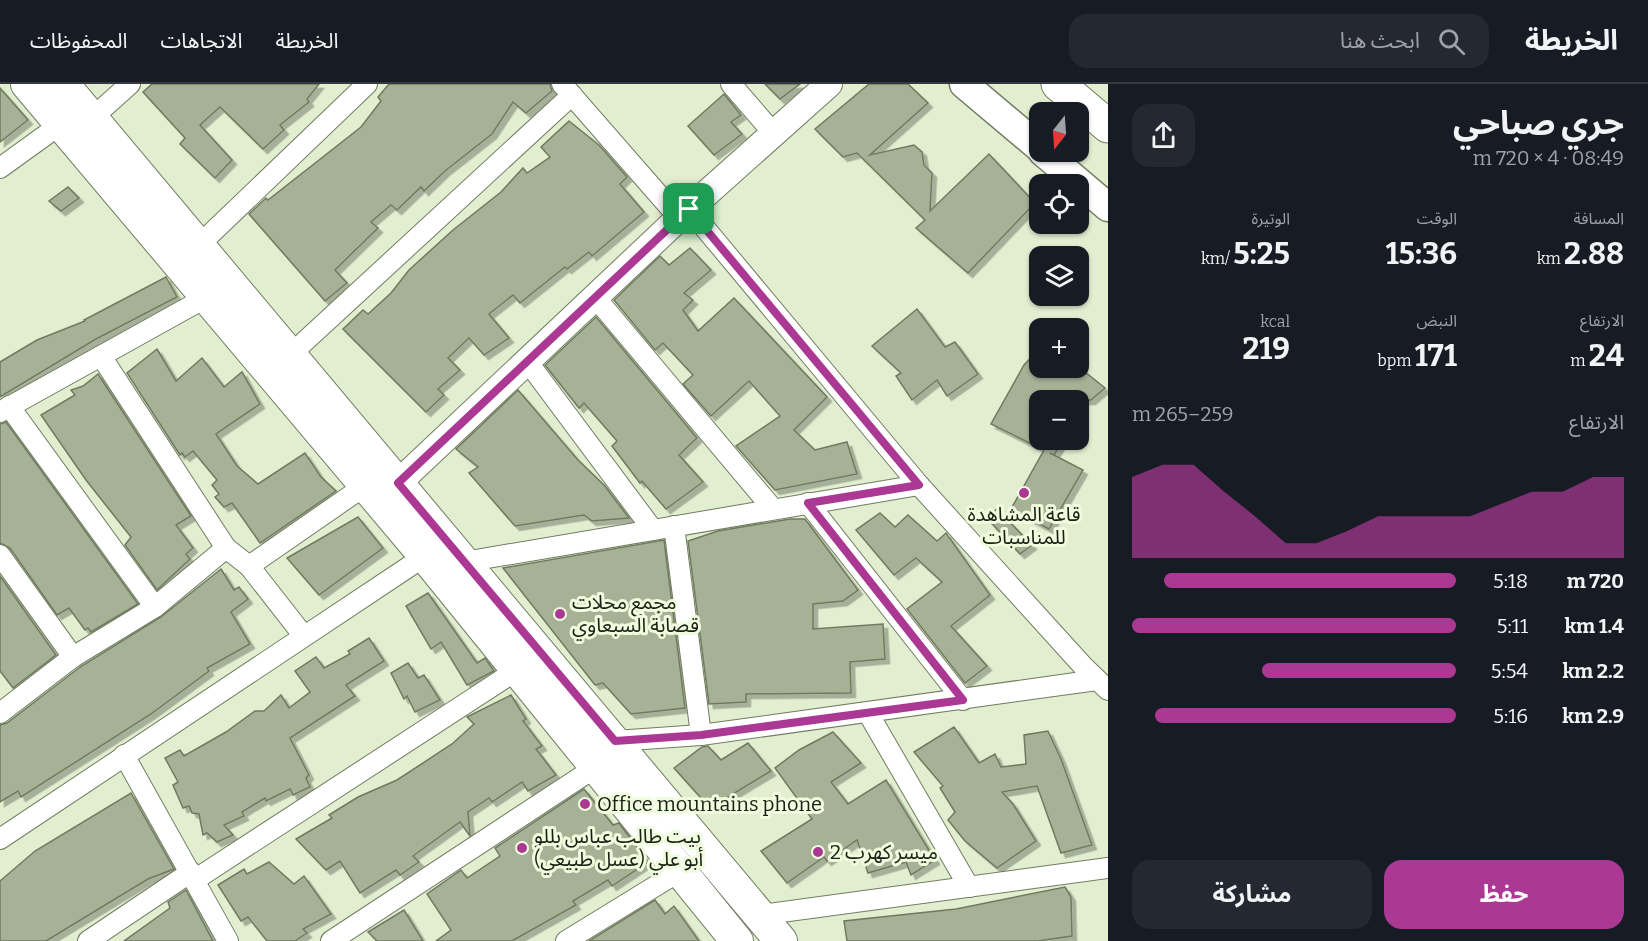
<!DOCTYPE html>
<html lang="ar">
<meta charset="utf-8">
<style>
:root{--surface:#171b24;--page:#242831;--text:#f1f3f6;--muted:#9ea1a6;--line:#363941;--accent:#ab3994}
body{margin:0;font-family:Bitter,"Noto Sans Arabic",serif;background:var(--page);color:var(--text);direction:rtl;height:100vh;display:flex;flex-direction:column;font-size:22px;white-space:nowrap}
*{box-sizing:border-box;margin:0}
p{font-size:20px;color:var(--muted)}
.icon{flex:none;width:33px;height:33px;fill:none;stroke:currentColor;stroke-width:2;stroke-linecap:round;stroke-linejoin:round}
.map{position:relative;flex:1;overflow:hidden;direction:ltr}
.side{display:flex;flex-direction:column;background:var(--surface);width:540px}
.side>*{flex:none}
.needle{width:39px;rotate:197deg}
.fabs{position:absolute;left:1029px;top:18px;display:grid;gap:12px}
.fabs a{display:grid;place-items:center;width:60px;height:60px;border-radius:12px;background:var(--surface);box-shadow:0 2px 4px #0004;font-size:30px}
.pin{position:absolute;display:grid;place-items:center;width:51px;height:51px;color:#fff;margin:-26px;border-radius:12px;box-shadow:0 3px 9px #0006}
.round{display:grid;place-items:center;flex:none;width:63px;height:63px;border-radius:18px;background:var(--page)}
.summary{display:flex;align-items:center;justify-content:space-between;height:102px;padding:0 24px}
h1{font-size:33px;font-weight:700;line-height:45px}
.stats{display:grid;grid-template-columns:repeat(3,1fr);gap:9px;height:102px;padding:6px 24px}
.stats div{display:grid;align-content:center}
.stats b{font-size:30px;font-weight:700}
.stats small{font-size:16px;font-weight:400}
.stats p{font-size:16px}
.chart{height:168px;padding:12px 24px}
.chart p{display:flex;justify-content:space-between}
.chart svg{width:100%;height:108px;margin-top:6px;fill:var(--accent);opacity:.7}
.primary-button{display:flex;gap:12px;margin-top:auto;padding:12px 24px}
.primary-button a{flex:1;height:69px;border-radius:18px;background:var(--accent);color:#fff;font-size:24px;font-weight:700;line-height:69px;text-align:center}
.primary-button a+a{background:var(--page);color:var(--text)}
ul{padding:0 24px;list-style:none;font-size:20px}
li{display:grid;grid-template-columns:96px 72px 1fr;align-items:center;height:45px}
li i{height:15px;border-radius:8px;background:var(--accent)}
header{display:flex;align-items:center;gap:36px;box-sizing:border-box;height:84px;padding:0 30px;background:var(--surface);border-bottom:2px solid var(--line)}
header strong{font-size:28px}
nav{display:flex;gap:33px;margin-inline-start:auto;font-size:21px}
.search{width:420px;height:54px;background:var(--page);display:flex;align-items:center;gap:15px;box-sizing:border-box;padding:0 21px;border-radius:18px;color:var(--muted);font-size:22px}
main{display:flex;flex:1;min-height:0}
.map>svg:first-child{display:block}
</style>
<header>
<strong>الخريطة</strong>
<div class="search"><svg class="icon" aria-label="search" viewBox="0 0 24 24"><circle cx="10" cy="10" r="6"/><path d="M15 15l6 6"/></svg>ابحث هنا</div>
<nav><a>الخريطة</a><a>الاتجاهات</a><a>المحفوظات</a></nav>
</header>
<main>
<section class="side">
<div class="summary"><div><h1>جري صباحي</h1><p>08:49 · 4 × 720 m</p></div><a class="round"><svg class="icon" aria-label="share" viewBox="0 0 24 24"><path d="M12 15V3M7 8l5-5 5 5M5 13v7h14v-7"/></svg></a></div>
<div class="stats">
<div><p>المسافة</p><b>2.88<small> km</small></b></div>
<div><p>الوقت</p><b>15:36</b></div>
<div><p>الوتيرة</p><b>5:25<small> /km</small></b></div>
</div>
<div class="stats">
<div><p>الارتفاع</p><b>24<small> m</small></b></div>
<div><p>النبض</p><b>171<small> bpm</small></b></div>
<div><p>kcal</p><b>219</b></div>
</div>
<div class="chart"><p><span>الارتفاع</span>259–265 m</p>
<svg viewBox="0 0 160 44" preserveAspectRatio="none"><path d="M0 44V11L10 6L20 6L30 17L40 27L50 38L60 38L70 33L80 27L90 27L100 27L110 27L120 22L130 17L140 17L150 11L160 11V44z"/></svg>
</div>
<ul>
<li><b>720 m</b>5:18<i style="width:90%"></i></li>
<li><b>1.4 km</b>5:11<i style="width:100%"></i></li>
<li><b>2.2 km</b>5:54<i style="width:60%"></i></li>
<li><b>2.9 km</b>5:16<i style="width:93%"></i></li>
</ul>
<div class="primary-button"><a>حفظ</a><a>مشاركة</a></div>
</section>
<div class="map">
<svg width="1108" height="857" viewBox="0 0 1108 857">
<defs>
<filter id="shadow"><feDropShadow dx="4.5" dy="4.5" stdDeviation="0" flood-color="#0004"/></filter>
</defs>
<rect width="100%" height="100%" fill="#e2eed0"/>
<!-- building -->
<g fill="#a6b295" stroke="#6f7a5f" stroke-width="1.5" filter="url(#shadow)">
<polygon points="152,0 319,0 307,15 309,18 280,41 284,46 263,65 220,23 200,41 232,76 215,94 180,60 185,54 143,8"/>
<polygon points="389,0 550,0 552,7 526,29 513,18 492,50 445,87 424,107 421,103 397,126 391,121 371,138 378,144 335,186 347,199 325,217 249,130 266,114 268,116 361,43 381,17 378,13"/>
<polygon points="765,0 800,0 780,15"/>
<polygon points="869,0 908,0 928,19 870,71 914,61 922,68 924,81 932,89 930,127 989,70 1035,119 968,189 916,144 925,136 857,69 843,73 815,45"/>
<polygon points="0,4 28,36 0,58"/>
<polygon points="724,10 741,31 731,38 742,50 714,71 688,42"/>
<polygon points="569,37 599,61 627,93 620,100 644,128 592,172 589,168 567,185 565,183 520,219 513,211 489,230 509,254 484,271 469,254 448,274 460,286 438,305 444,311 426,328 343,245 363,226 368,230 391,209 409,186 453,146 501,108 523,84 527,89 550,73 541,63"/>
<polygon points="68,103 79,114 61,127 49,117"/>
<polygon points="690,164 711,186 684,209 693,216 683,226 698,247 734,214 827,313 794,346 815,366 847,358 857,390 775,406 736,362 780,332 749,297 711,332 683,300 693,291 663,259 655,266 614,216 660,172 669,181"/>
<polygon points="166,193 177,213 96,255 0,313 0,278 37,256 85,237 84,236"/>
<polygon points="917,225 945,263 955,258 978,290 947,312 937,296 912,316 896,292 901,289 872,262"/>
<polygon points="596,233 697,354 679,371 703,398 666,425 642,397 640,399 612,362 617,357 584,319 579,324 545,281"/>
<polygon points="1040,264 1040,284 1080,284 1105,304 1091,316 1040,316 1040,356 1063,356 1054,371 1050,369 1083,386 1049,445 1011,425 1044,366 991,340 1024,281"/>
<polygon points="157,265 176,297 202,274 224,303 242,288 260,320 216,350 237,382 258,400 305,369 321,393 336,407 260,459 232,419 224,423 215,413 219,410 212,401 217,396 193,367 185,373 182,369 180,371 127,289"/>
<polygon points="98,290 191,432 176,441 193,464 186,470 190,475 157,506 125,461 131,453 86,396 41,331 75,311 71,306 83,302"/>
<polygon points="518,306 578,376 604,401 629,434 592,437 584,431 515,442 469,389 478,383 456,365"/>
<polygon points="6,338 138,520 91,548 88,544 85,546 69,524 57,531 10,464 0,459 0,340"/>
<polygon points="997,425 1032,461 1020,470 986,433"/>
<polygon points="880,429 895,443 908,431 937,457 946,449 990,511 951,542 987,582 965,599 907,525 942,498 916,474 894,491 856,446"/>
<polygon points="358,433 383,464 319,511 287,474"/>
<polygon points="790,435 805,435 858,506 843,517 813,520 813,545 883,540 885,575 850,578 851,609 746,610 746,618 709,620 688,457 718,447"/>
<polygon points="664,456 685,624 631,630 603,599 595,601 503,484"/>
<polygon points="221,485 234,506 239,503 248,515 231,528 250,560 207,584 209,587 151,630 21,713 18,707 0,718 0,641 7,639 80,583 161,533"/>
<polygon points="0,492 56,571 13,604 0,587"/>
<polygon points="428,509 477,579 485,574 494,587 467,601 441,558 431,565 406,522"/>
<polygon points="369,554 384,577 346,601 355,612 290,654 309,691 306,694 310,703 293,711 290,705 266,717 265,714 242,728 244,732 224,741 233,751 217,758 207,749 203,751 199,730 192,729 189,722 183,724 173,701 178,698 165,674 180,666 184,672 226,648 255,627 264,627 281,611 289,624 310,608 295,587 316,573 324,584 350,570 348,567"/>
<polygon points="408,579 418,594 424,591 440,616 415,628 407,612 404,615 391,589"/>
<polygon points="511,611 526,635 523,637 542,662 536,665 556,691 528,707 522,698 492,718 489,714 468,728 470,752 460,738 413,772 419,778 400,791 396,786 360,809 340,777 326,786 296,755 332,734 329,731 358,713 397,696 452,660 474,640 467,633"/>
<polygon points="954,643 979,679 995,670 1001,683 1026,680 1024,651 1048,647 1061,675 1092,761 1061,769 1037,702 1002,708 1013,720 1036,757 997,784 965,757 948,736 955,728 940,704 943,702 914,668"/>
<polygon points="833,648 861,679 831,698 848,720 886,696 935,776 911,791 906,778 868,789 857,756 827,777 824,773 787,799 761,767 812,735 775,684 799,666"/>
<polygon points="748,659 771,687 710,724 674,684 702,663 708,662 721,676"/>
<polygon points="584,705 613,741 619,739 648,778 612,802 608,796 573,817 576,821 512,857 436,857 451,846 427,810 461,786 467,794 500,772 495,764"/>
<polygon points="131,709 174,785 148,795 46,857 0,857 0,797 35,767"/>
<polygon points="269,778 294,800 304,792 331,830 303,845 307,849 295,857 267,857 248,833 241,837 218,801 244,785 247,790"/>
<polygon points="1065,803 1071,813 1072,852 1038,857 847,857 844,837 956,825"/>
<polygon points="186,806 213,857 124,857 170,824 168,818"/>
<polygon points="655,816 665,830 674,822 699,857 589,857"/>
<polygon points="404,826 423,857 377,857 368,848"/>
</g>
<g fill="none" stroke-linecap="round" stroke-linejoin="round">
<!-- minor casing -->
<g stroke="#717c61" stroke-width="22">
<g id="minor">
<polyline points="562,0 679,134"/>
<polyline points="731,0 774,50"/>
<polyline points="92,34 130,0"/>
<polyline points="0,84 61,40"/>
<polyline points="689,125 919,401 1083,582 1108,606"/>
<polyline points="198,162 367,0"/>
<polyline points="595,213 773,425"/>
<polyline points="290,271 572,11"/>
<polyline points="101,272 226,464 249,482 303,551"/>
<polyline points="527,277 653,446"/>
<polyline points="9,322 155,523"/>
<polyline points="0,328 207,213"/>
<polyline points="808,419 963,616"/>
<polyline points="674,442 701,651"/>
<polyline points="0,471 73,573"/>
<polyline points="464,478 919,401"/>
<polyline points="249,482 366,401"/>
<polyline points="0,629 73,573 155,523 226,464"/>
<polyline points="868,629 969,803"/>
<polyline points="615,657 701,651 1097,596"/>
<polyline points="124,671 228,857"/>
<polyline points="0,755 425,472"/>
<polyline points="196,795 517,586"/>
<polyline points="760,831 1108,784"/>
<polyline points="88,857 191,788"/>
<polyline points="331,857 596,683"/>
<polyline points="566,857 680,787"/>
</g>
</g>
<!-- tertiary casing -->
<g stroke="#717c61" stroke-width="28">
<polyline id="tertiary" points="398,399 679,134 829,0"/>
</g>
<!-- secondary casing -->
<g stroke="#717c61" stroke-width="31">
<g id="secondary">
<polyline points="964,0 1040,64"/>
<polyline points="1043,68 1108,123"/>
</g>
</g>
<!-- primary casing -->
<g stroke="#717c61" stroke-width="34">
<g id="primary">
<polyline points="27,0 425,472 737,857"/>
<polyline points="63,0 781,857"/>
</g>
</g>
<!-- trunk casing -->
<g stroke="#717c61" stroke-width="35">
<polyline id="trunk" points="1058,0 1108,42"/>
</g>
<!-- minor -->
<use href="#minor" stroke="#fff" stroke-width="20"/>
<!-- tertiary -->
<use href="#tertiary" stroke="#fff" stroke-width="26"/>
<!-- secondary -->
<use href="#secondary" stroke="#fff" stroke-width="28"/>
<!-- primary -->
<use href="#primary" stroke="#fff" stroke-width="32"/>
<!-- trunk -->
<use href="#trunk" stroke="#fff" stroke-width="33"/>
</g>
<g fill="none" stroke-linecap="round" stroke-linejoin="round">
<!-- route casing -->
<g stroke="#fff" stroke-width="12">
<polygon id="route" points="689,125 919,401 808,419 963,616 701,651 615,657 398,399"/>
</g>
<!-- route -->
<use href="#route" stroke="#ab3994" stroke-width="8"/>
</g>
<!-- markers -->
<g fill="#ab3994" stroke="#effcdd" stroke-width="2">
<circle cx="1024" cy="409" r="6"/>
<circle cx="560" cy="530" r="6"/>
<circle cx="585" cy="720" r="6"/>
<circle cx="522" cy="764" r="6"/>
<circle cx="818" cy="768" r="6"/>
</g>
<g text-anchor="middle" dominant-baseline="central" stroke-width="6" stroke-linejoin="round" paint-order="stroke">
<!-- poi labels -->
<g font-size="20" fill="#1b1f15" stroke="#effcdd" text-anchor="start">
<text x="1024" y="430" text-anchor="middle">قاعة المشاهدة<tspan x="1024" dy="23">للمناسبات</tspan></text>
<text x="572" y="518">مجمع محلات<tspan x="572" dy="23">قصابة السبعاوي</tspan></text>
<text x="597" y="720">Office mountains phone</text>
<text x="534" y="752">بيت طالب عباس بللو<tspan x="534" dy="23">أبو علي (عسل طبيعي)</tspan></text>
<text x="830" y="768">ميسر كهرب 2</text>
</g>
</g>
</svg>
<div class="fabs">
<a><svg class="needle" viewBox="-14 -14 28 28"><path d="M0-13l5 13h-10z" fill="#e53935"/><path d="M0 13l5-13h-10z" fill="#9ea1a6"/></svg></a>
<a><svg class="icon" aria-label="locate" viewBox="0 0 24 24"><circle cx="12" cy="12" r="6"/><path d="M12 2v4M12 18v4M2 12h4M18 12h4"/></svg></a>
<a><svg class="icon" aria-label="layers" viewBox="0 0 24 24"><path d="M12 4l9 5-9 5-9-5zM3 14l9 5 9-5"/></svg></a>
<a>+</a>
<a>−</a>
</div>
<div class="pin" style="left:689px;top:125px;background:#1e9e55"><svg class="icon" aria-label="arrive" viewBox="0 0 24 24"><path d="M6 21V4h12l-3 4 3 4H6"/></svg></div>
</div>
</main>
